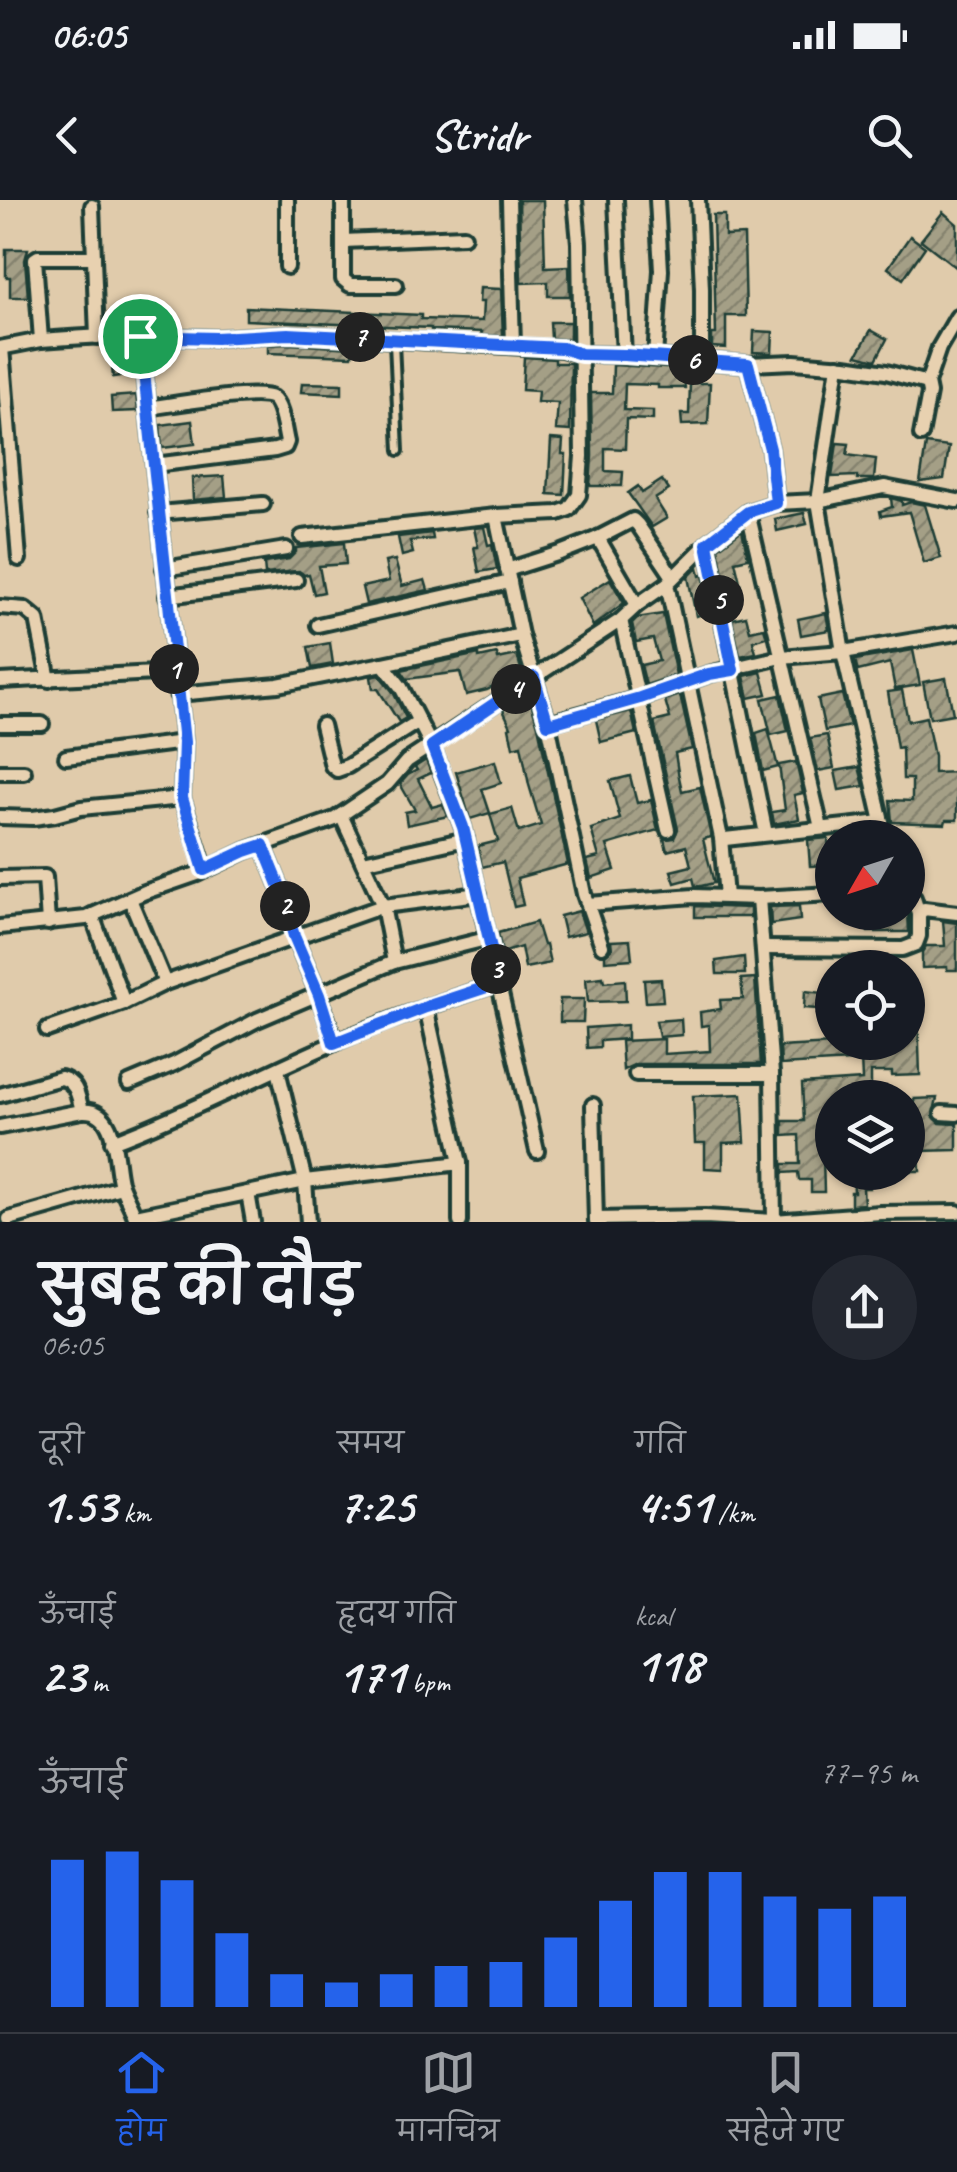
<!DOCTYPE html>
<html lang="hi">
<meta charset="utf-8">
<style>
:root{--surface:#171b24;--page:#242831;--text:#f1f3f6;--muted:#9ea1a6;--line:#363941;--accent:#2563eb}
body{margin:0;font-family:Caveat,"Playpen Sans Deva",sans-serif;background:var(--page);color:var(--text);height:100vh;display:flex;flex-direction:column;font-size:38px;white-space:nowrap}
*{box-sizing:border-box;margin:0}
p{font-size:32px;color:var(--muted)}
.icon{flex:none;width:55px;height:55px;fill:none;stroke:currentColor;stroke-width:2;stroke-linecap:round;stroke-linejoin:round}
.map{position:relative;height:1022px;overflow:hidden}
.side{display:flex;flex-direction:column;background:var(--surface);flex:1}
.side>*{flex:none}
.needle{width:65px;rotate:231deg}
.fabs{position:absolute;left:815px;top:620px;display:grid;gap:20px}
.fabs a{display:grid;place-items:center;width:110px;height:110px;border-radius:50%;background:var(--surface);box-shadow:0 2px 8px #0004;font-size:50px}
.pin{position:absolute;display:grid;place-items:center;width:85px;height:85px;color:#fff;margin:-42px;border:5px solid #fff;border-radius:50%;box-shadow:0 2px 10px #0007}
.km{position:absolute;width:50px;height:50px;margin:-25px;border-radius:50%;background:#222;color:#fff;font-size:28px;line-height:50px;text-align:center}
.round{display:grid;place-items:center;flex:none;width:105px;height:105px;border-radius:52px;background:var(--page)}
.head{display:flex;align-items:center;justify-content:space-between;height:170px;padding:0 40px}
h1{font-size:55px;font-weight:600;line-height:75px}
.stats{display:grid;grid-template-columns:repeat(3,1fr);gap:15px;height:170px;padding:10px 40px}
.stats div{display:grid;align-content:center}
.stats b{font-size:50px;font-weight:600}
.stats small{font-size:28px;font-weight:400}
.stats p{font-size:28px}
.chart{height:280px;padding:20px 40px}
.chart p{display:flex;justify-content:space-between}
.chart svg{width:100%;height:180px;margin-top:10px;stroke:var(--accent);stroke-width:6}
.status{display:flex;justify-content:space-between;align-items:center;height:70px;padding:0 50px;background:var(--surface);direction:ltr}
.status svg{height:28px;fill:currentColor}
header{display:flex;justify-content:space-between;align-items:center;height:130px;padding:0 40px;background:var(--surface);font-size:45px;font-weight:600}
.tabs{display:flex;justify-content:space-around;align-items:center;height:140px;border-top:2px solid var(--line);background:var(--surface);font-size:28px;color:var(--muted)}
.tabs a{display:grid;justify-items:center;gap:5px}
.tabs .on{color:var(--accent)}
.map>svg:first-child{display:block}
</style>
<div class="status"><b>06:05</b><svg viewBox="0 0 49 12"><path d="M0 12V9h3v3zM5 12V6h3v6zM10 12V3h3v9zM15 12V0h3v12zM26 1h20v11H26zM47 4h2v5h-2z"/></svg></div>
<header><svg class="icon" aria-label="back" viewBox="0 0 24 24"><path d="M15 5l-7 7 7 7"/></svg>Stridr<svg class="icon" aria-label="search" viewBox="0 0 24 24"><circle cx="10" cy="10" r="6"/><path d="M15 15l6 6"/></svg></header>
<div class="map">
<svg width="957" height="1022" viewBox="0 0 957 1022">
<defs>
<pattern id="building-hatch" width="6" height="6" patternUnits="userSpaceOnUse" patternTransform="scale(2.5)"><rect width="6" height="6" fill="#a49f86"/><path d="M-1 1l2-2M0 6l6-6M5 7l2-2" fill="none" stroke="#85836e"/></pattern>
</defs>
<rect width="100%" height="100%" fill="#e0cbab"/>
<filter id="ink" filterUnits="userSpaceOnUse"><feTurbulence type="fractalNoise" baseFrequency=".01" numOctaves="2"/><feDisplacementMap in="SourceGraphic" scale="20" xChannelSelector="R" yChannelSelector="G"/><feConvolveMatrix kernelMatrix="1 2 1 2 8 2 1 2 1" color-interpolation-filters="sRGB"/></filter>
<g filter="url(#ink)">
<!-- building -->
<g fill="url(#building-hatch)" stroke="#1f3d34" stroke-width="2.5">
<polygon points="519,0 543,0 545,67 569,66 570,96 548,96 548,82 521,83"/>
<polygon points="943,12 957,24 957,68 921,40"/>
<polygon points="713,15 725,15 725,36 744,35 746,116 726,116 726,148 712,147 712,134 716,134"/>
<polygon points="910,36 925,47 903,79 888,68"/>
<polygon points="6,49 28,49 25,60 28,97 10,97 10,77 6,77"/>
<polygon points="480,88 501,89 503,136 481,135 482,132 431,130 431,128 246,120 246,107 421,115 421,119 482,121 483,102 479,102"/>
<polygon points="550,122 570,122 570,140 551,138"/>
<polygon points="871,130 887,139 876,160 857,155"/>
<polygon points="754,131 773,132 772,153 753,152"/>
<polygon points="288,144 353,148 352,156 268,153 268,145"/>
<polygon points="132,156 134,174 113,177 111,158"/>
<polygon points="524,157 555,159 555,163 571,163 570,231 556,230 558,203 537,202 538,191 522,190"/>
<polygon points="613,165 684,169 685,188 658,188 658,185 625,184 624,210 653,211 653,220 626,219 625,249 605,248 605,271 623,272 622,286 590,286 592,256 591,193 612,193"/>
<polygon points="302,183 342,184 342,194 301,192"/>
<polygon points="690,183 710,183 708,224 682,225 681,214 689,214"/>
<polygon points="136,195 138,211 112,212 111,197"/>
<polygon points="192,221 195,244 162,248 160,225"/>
<polygon points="551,239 563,240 562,254 566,254 564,295 548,294"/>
<polygon points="837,243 849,244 847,255 876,259 874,279 857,279 857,276 832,277"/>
<polygon points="926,244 949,247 944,279 920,282"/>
<polygon points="224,276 226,297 193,300 192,278"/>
<polygon points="662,280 669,290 655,299 667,318 652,327 628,293 638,286 642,293"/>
<polygon points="891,298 902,301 902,305 911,302 925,305 941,358 924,363 909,312 881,316 880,311 892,307"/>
<polygon points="804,313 807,324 777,331 775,319"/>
<polygon points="484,327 488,345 492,344 497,369 479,372 474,347 478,347 474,328"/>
<polygon points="742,330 748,358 735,361 741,386 726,389 718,348"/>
<polygon points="432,333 433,339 410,341 413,353 402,356 398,337"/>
<polygon points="344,343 346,364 319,366 324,392 314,394 309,374 304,375 299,371 265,374 264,363 289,359 296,352 296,348"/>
<polygon points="395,360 402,386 425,380 428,390 366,404 362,387 389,381 385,362"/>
<polygon points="698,367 700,376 703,375 711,412 696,416 688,377"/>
<polygon points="610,379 624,403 593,426 579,398"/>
<polygon points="826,413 829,430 801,435 798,419"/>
<polygon points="663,414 676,475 646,485 641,465 659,461 653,439 636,442 632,423 637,418"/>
<polygon points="746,416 750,431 764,428 767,437 753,441 756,453 740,456 732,419"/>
<polygon points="330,443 333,464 312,468 308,447"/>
<polygon points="913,450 920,485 895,489 890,463 858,471 855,460"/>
<polygon points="479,454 479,458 497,454 498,459 517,455 522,473 510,481 510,478 487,490 466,495 460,472 407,479 401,470"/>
<polygon points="761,472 767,494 749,498 744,476"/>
<polygon points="379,475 393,492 406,518 399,522 378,489 373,489 371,477"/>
<polygon points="946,478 953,514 930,518 923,482"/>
<polygon points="902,490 908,521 926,517 934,556 934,573 957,572 957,620 946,620 945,624 892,622 890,600 912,601 912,579 903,579 902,547 897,548 888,492"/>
<polygon points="528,493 538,526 568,664 517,678 523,705 514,707 503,662 482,667 478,646 498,641 490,614 512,608 519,632 541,625 529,585 521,545 513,547 509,528 511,527 503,510"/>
<polygon points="842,494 850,526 825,531 818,499"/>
<polygon points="680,495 692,549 675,553 678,572 682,591 700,587 711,637 703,639 714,683 701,686 695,686 693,678 675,683 671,671 691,666 686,646 667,651 664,639 674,638 678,629 654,522 670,518 665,500"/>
<polygon points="780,495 788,531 771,535 762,499"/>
<polygon points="631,511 636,533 601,542 596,520"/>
<polygon points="768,529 778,567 763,571 756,533"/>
<polygon points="827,535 834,568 818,571 810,538"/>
<polygon points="426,560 431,573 418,579 432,607 443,604 448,616 407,625 405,612 415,610 400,584 408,575 417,570 415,567"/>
<polygon points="495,561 501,583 482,589 490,613 470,619 456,572"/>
<polygon points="796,562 803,593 794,595 799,619 774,624 772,612 785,610 779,565"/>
<polygon points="859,567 864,586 839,590 835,571"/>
<polygon points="630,576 637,603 651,600 658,630 607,645 615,670 591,678 587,660 599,657 591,629 620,619 610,581"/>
<polygon points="828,638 830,665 810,666 808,640"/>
<polygon points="695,706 750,708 750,717 695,717"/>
<polygon points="799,706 800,720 771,724 770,707"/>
<polygon points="579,711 586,732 565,737 560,716"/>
<polygon points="867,712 908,712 909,732 868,732"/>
<polygon points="943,721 957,723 957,770 947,770 947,767 922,768 922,752 926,746 945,746"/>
<polygon points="536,722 543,745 546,745 550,763 525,768 521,747 502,753 498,733"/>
<polygon points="630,740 632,759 605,761 605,755 612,749 611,741"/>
<polygon points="744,757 745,774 717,774 716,761"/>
<polygon points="603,777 604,782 625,780 626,801 588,802 586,779"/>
<polygon points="755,778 761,864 636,864 623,870 621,841 664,839 664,854 710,851 709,825 701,826 700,812 721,809 720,800 743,799 741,779"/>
<polygon points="661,779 663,801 646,802 644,780"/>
<polygon points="805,791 832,794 832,810 804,808"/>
<polygon points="560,799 584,799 583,822 560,822"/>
<polygon points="918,814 920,875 892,876 892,872 871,872 871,898 832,898 832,928 821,928 822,945 832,945 832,956 823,955 824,992 811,992 811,980 799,980 798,972 783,973 783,964 800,964 799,935 783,936 783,921 804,921 802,884 862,880 861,857 891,856 891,842 908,842 908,815"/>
<polygon points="681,819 682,835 659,837 656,821"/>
<polygon points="627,825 627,839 600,841 600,847 587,848 586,828"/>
<polygon points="849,843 850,861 781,865 780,847"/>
<polygon points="742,894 745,942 723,943 723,969 705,968 705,943 695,943 693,896"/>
<polygon points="937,898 933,916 940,923 957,924 957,950 919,951 920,971 908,971 908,933 915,933 914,899"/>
<polygon points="869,972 869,988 863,988 864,1004 851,1005 851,992 854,992 853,973"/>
</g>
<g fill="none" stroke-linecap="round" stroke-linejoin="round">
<!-- lane casing -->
<g stroke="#1f3d34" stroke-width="14">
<polyline id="lane" points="394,142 399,251"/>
</g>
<!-- street casing -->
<g stroke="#1f3d34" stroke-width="20">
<g id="street">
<polyline points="343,0 343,79 350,85 396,85"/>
<polyline points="509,0 513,146"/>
<polyline points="616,0 624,155"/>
<polyline points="698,0 702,89 702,160"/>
<polyline points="92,6 97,137"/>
<polyline points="343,41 464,36"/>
<polyline points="287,67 287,0"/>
<polyline points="140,136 184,542 182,598 205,670"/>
<polyline points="41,140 35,59 38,57 94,57"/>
<polyline points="0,148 41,140 69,138 121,135 216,138 288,134 562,149 581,154 624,155 748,164 794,162 845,166 886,172 927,183"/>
<polyline points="2,148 19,359"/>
<polyline points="655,157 661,70 657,0"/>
<polyline points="748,164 770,249 776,303"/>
<polyline points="838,165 818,301 843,452 882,622"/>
<path d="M 148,208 C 169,205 258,189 272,198 C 282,205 284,230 287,242 L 285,247 L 275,250 L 154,265"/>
<polyline points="921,235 929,193 927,183 939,148 957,117"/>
<polyline points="748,312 821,628"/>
<polyline points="158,313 263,304"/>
<polyline points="496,316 521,435 548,523 584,694 602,746"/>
<polyline points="302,337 496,316 558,313 569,309 579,295 582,256 579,43 575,0"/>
<polyline points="598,338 637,405"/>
<polyline points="707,344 766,634"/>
<polyline points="164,369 286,349"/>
<polyline points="507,370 560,353 598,338 633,320 638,325 673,377"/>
<polyline points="667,384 721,638 725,639 882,622 883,638"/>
<polyline points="167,396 296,380"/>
<polyline points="0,407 25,409 37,419 49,480"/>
<polyline points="621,420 668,630"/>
<polyline points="318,425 510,382"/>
<polyline points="383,464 521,435"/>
<polyline points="0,481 175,472"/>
<polyline points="177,494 278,485 383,464 401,487 431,545 463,627 537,951"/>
<polyline points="548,523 640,498 709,474 781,457 843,452 957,433"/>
<polyline points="0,524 42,524"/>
<polyline points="322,525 332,566 337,570 348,566 419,521"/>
<polyline points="66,557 184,542"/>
<polyline points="0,572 24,572"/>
<polyline points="341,615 383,706 479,694"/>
<polyline points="0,617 33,618 55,615 81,608 182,598"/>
<polyline points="721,638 726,697"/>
<polyline points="263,645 280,687 294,736 319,795 335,843"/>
<polyline points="363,662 466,639"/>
<polyline points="0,678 45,677 48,723"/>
<polyline points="908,696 914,698 919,714"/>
<polyline points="759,698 772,874 774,1021"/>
<polyline points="130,699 165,783"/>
<polyline points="588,704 694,696 759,698 832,694"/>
<polyline points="92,715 124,803"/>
<polyline points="0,727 86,718 145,692 197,674 245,651 335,619 387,584 407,561 621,420 637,405 667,384 707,344 748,312 776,303 818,301 884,287 957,301"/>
<polyline points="763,748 903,749 916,744 919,736 919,714 924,709 957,713"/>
<polyline points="394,762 490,738"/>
<polyline points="426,807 460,963"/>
<polyline points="47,830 124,803 165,783 383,706 394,762 257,820 174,864 129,883"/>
<polyline points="278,870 305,981 308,1022"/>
<polyline points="636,874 772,874"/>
<path d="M 0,895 L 61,878 C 77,882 78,896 82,911"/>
<polyline points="593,905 596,1022"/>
<polyline points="942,913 957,914"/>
<path d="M 0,927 L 82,911 C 118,908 114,958 120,982 C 124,996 133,1007 136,1021"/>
<path d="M 112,942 C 187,914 258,876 332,844 C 386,820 443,801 499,783"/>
<polyline points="248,993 253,1022"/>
<polyline points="136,1016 305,981 460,963 460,1022"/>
<polyline points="9,1019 121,987"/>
<polyline points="596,1019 705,1017 774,1021 880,1013 957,1012"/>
</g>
</g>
<!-- lane -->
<use href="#lane" stroke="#e8d1b0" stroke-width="6"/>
<!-- street -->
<use href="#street" stroke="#e8d1b0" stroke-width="12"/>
</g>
</g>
<g fill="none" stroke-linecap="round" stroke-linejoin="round" filter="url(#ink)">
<!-- route casing -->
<g stroke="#fff" stroke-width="20">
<polygon id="route" points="288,134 562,148 581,154 624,155 748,164 770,249 776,303 748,312 707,344 733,470 709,474 640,498 548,524 534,477 432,546 463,627 499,783 426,807 334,843 319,795 294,736 280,687 263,645 245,651 204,670 182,598 184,542 140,136 216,138"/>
</g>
<!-- route -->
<use href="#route" stroke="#2563eb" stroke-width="12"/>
</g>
</svg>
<div class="fabs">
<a><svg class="needle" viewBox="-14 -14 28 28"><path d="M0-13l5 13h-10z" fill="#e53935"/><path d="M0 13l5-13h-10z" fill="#9ea1a6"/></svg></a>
<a><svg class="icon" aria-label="locate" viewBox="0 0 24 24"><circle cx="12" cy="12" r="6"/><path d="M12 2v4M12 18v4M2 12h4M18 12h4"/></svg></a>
<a><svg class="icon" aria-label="layers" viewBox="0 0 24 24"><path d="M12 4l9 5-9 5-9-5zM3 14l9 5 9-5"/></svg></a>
</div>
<div class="pin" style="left:140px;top:136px;background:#1e9e55"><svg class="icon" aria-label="arrive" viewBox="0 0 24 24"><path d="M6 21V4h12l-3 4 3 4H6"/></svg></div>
<b class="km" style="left:174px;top:469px">1</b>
<b class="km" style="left:285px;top:706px">2</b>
<b class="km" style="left:496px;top:769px">3</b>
<b class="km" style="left:516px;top:489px">4</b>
<b class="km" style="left:719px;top:400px">5</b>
<b class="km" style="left:693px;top:160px">6</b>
<b class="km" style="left:360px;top:137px">7</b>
</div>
<section class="side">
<div class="head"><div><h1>सुबह की दौड़</h1><p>06:05</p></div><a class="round"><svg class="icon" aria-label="share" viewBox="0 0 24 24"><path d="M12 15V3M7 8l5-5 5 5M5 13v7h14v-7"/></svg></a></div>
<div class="stats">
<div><p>दूरी</p><b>1.53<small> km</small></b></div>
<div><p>समय</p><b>7:25</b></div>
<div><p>गति</p><b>4:51<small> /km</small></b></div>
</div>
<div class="stats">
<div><p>ऊँचाई</p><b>23<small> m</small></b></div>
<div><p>हृदय गति</p><b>171<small> bpm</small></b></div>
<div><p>kcal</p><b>118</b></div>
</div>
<div class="chart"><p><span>ऊँचाई</span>77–95 m</p>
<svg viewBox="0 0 160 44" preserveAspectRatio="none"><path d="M5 44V8M15 44V6M25 44V13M35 44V26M45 44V36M55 44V38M65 44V36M75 44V34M85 44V33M95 44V27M105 44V18M115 44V11M125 44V11M135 44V17M145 44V20M155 44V17"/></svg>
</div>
</section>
<nav class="tabs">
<a class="on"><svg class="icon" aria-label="home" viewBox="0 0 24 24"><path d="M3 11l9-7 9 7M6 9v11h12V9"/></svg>होम</a>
<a><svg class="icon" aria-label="map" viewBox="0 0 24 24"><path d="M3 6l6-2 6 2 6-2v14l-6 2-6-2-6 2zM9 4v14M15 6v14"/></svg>मानचित्र</a>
<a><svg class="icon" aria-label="saved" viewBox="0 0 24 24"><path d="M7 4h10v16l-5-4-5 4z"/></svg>सहेजे गए</a>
</nav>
